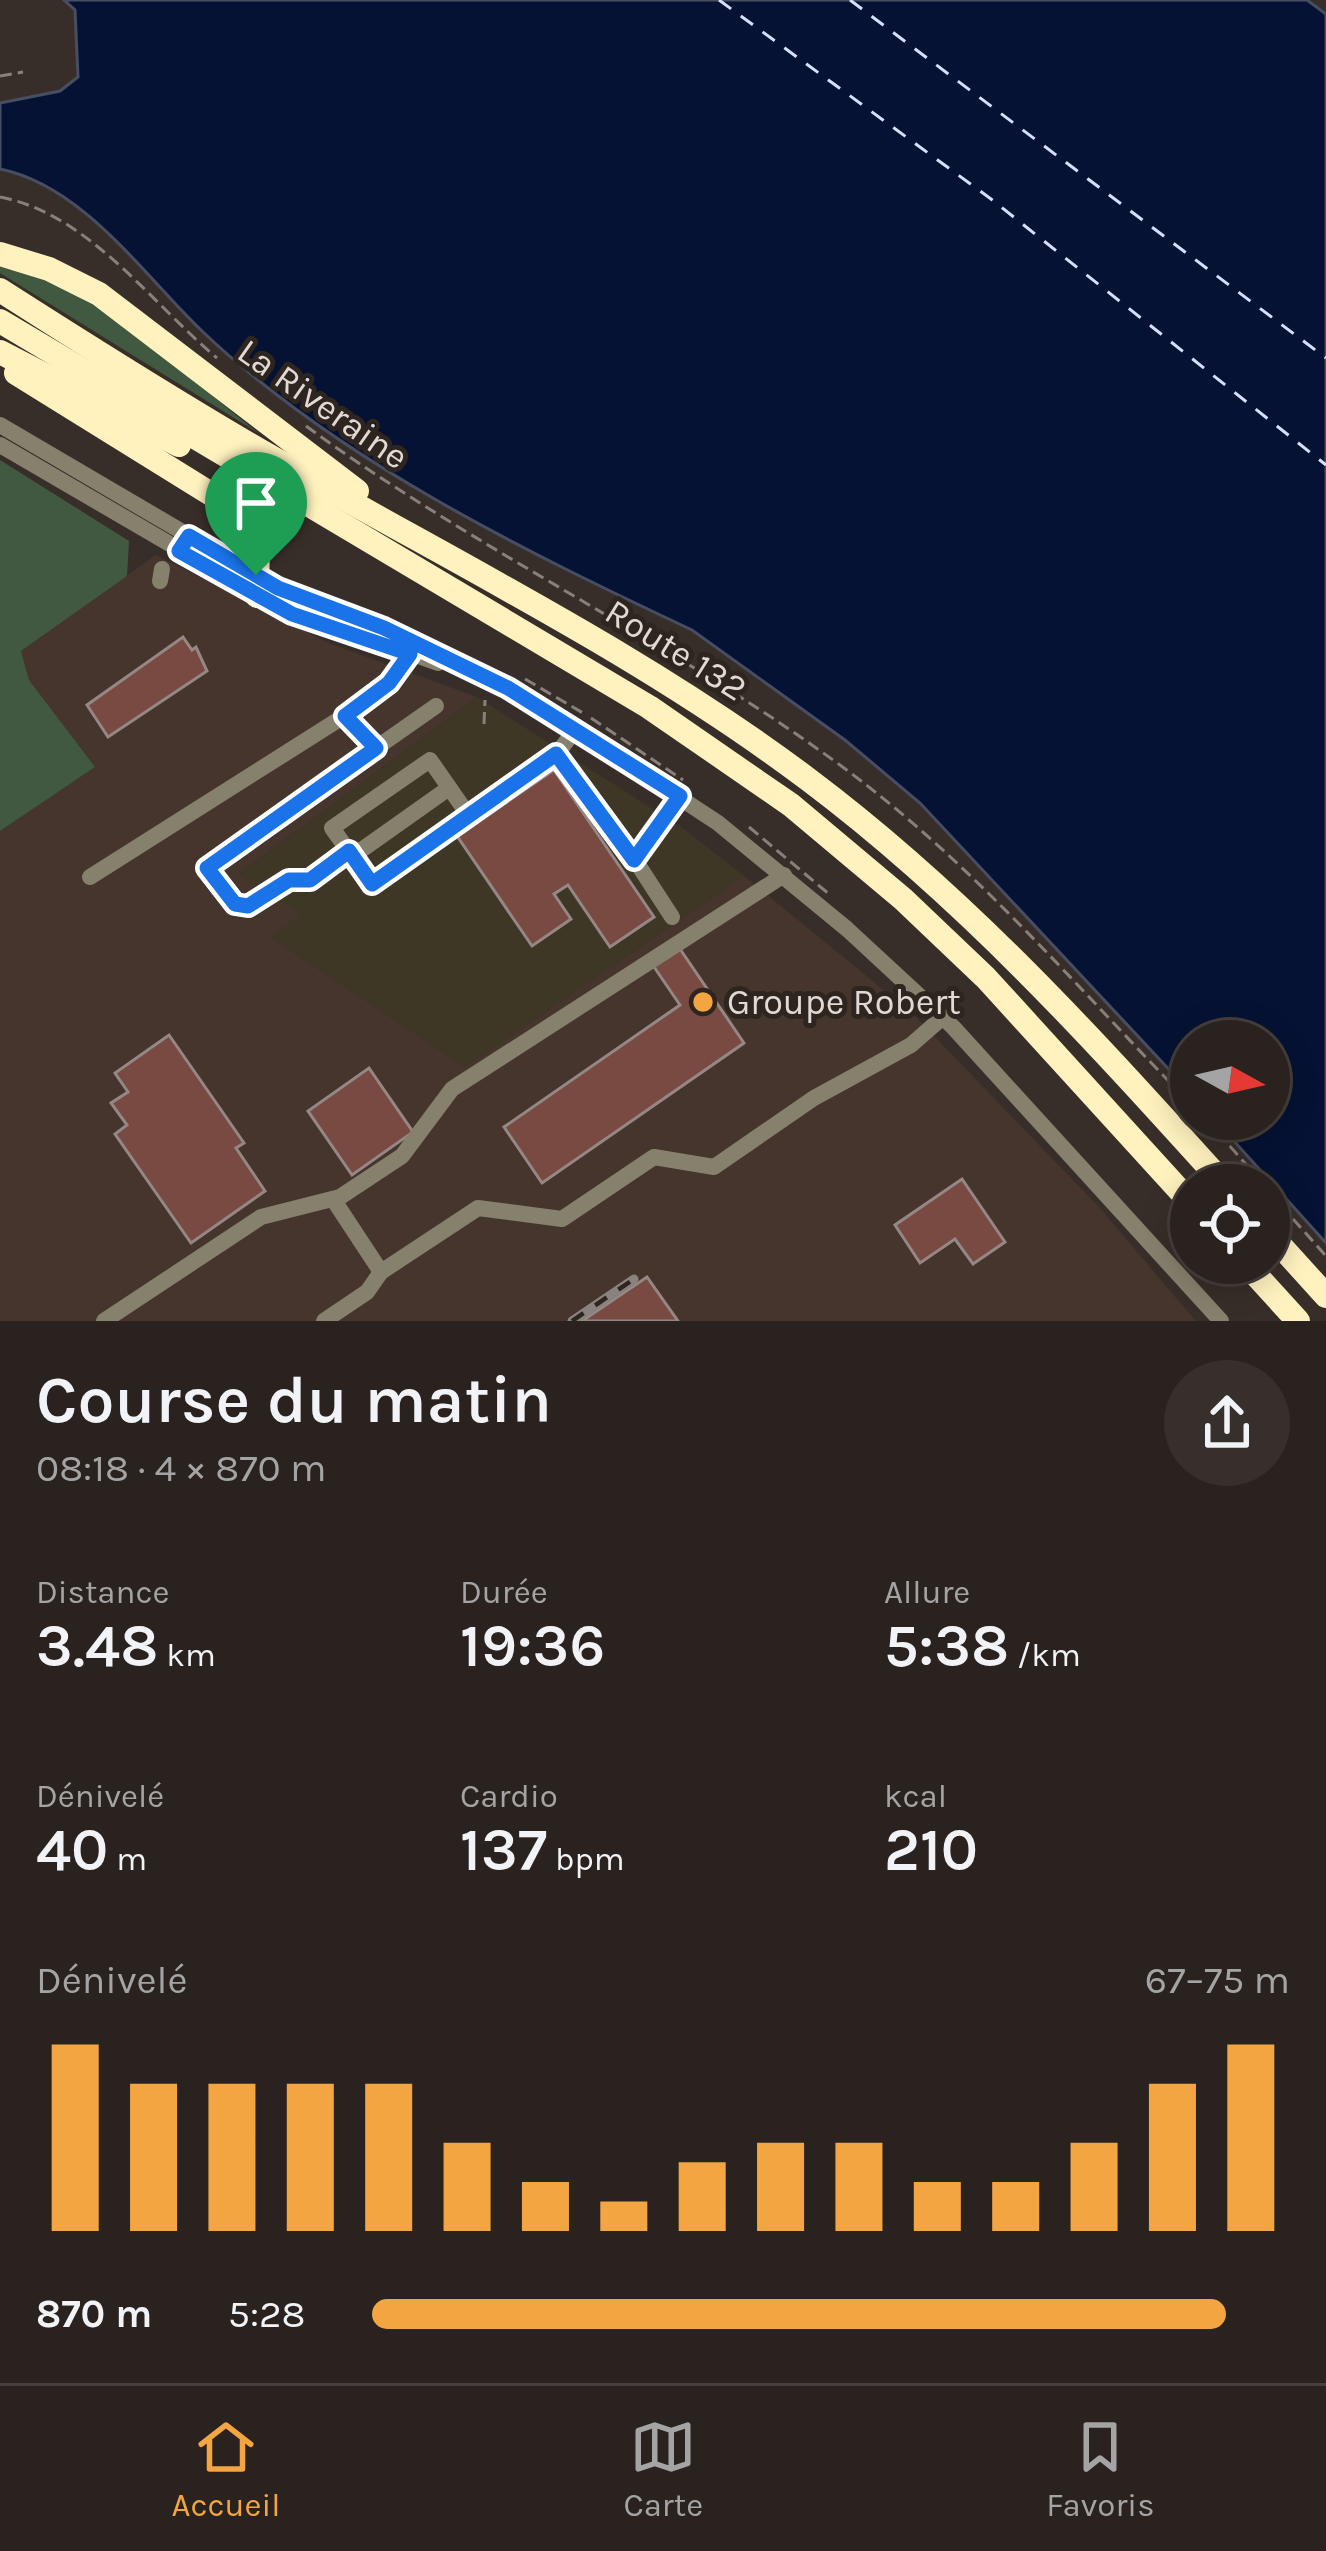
<!DOCTYPE html>
<html lang="fr">
<meta charset="utf-8">
<style>
:root{--surface:#2a221f;--page:#362f2c;--text:#f1f3f6;--muted:#a5a4a4;--line:#463f3d;--accent:#f2a541}
body{margin:0;font-family:Karla,sans-serif;background:var(--page);color:var(--text);height:100vh;display:flex;flex-direction:column;font-size:45px;white-space:nowrap}
*{box-sizing:border-box;margin:0}
p{font-size:39px;color:var(--muted)}
.icon{flex:none;width:66px;height:66px;fill:none;stroke:currentColor;stroke-width:2;stroke-linecap:round;stroke-linejoin:round}
.map{position:relative;height:1321px;overflow:hidden}
.panel{display:flex;flex-direction:column;background:var(--surface);flex:1}
.panel>*{flex:none}
.needle{width:78px;rotate:98deg}
.fabs{position:absolute;left:1170px;top:1020px;display:grid;gap:24px}
.fabs a{display:grid;place-items:center;width:120px;height:120px;border-radius:50%;background:var(--surface);box-shadow:0 6px 30px #0003,0 0 0 3px var(--line);font-size:60px}
.pin{position:absolute;display:grid;place-items:center;width:102px;height:102px;color:#fff;margin:-123px -51px;border-radius:50% 50% 50% 0;rotate:-45deg;box-shadow:0 0 12px #0007}
.pin .icon{rotate:45deg}
.round{display:grid;place-items:center;flex:none;width:126px;height:126px;border-radius:63px;background:var(--page)}
.overview{display:flex;align-items:center;justify-content:space-between;height:204px;padding:0 36px}
h1{font-size:66px;font-weight:600;line-height:90px}
.stats{display:grid;grid-template-columns:repeat(3,1fr);gap:18px;height:204px;padding:12px 36px}
.stats div{display:grid;align-content:center}
.stats b{font-size:60px;font-weight:600}
.stats small{font-size:33px;font-weight:400}
.stats p{font-size:33px}
.chart{height:336px;padding:24px 36px}
.chart p{display:flex;justify-content:space-between}
.chart svg{width:100%;height:216px;margin-top:12px;stroke:var(--accent);stroke-width:6}
ul{padding:0 36px;list-style:none;font-size:39px}
li{display:grid;grid-template-columns:192px 144px 1fr;align-items:center;height:90px}
li i{height:30px;border-radius:15px;background:var(--accent)}
.tabs{display:flex;justify-content:space-around;align-items:center;height:168px;border-top:3px solid var(--line);background:var(--surface);font-size:33px;color:var(--muted)}
.tabs a{display:grid;justify-items:center;gap:6px}
.tabs .selected{color:var(--accent)}
.map>svg:first-child{display:block}
</style>
<div class="map">
<svg width="1326" height="1321" viewBox="0 0 1326 1321">
<rect width="100%" height="100%" fill="#382e29"/>
<!-- commercial -->
<polygon fill="#3f3726" points="477,697 684,829 744,876 465,1067 270,936 300,914 238,875"/>
<!-- built -->
<polygon fill="#45352d" points="156,555 331,644 477,697 239,874 301,914 271,937 465,1067 744,876 912,1013 1098,1206 1196,1321 0,1321 0,831 95,767 29,680 21,651"/>
<!-- green -->
<g fill="#425941">
<path d="M 0,267 C 99,286 183,375 260,434 L 0,273 Z"/>
<polygon points="0,460 129,541 127,576 21,651 29,680 95,767 0,831"/>
</g>
<!-- water -->
<path fill="#051233" stroke="#474e64" stroke-width="3" d="M 64,0 L 1307,0 L 1326,14 L 1326,1243 L 1214,1119 L 1269,1119 L 1269,1041 L 1191,1041 L 1191,1093 L 920,803 L 845,740 L 692,630 C 526,552 338,460 203,332 C 145,277 84,186 0,169 L 0,103 L 60,91 L 78,77 L 75,10 Z"/>
<g fill="none" stroke-linecap="round" stroke-linejoin="round">
<!-- ferry -->
<g stroke="#d4e1fc" stroke-width="3" stroke-dasharray="15 12" stroke-linecap="butt">
<polyline points="719,0 991,199 1326,465"/>
<polyline points="850,0 1326,358"/>
</g>
</g>
<!-- building -->
<g fill="#794a41" stroke="#958785" stroke-width="3">
<polygon points="183,637 192,650 196,647 207,671 108,737 87,705"/>
<polygon points="554,770 654,917 610,947 568,885 554,894 571,919 532,946 457,836"/>
<polygon points="678,946 744,1043 542,1183 504,1127 680,1005 652,964"/>
<polygon points="169,1035 244,1143 236,1148 265,1191 191,1243 115,1134 127,1125 111,1103 128,1092 115,1073"/>
<polygon points="369,1068 413,1132 352,1175 308,1111"/>
<polygon points="962,1179 1005,1242 973,1264 955,1239 920,1263 895,1225"/>
<polygon points="647,1277 678,1321 582,1321"/>
</g>
<g fill="none" stroke-linecap="round" stroke-linejoin="round">
<!-- path -->
<g stroke="#88807b" stroke-width="3" stroke-dasharray="12 6" stroke-linecap="butt">
<polyline points="0,76 23,72"/>
<path d="M 0,197 C 89,214 151,303 217,358"/>
<path d="M 306,426 C 477,551 673,642 844,768 C 975,865 1078,989 1191,1104"/>
<polyline points="525,679 583,713"/>
<polyline points="591,718 683,780"/>
<polyline points="484,724 485,700"/>
<polyline points="749,827 829,894"/>
<polyline points="1206,1119 1264,1185"/>
<polyline points="1269,1192 1326,1256"/>
</g>
<!-- minor -->
<g stroke="#86816d" stroke-width="16">
<polyline points="0,425 278,588 384,628 537,704 718,823 847,929 953,1027 1221,1321"/>
<polyline points="0,445 271,603 438,663"/>
<polyline points="160,581 162,569"/>
<polyline points="345,716 376,748 436,706"/>
<polyline points="577,727 557,754 635,860"/>
<polyline points="469,816 430,760 332,828 372,884 557,754"/>
<polyline points="349,851 310,881 289,880 248,906 230,900 207,868 376,748"/>
<polyline points="353,856 449,788"/>
<polyline points="90,877 349,713 389,683 412,649"/>
<polyline points="672,917 635,860 680,796"/>
<polyline points="333,1199 381,1272 478,1208 562,1219 654,1157 714,1167 814,1098 911,1045 943,1017"/>
<polyline points="104,1321 261,1217 340,1197 402,1156 452,1089 784,875"/>
<polyline points="324,1321 367,1292 381,1272"/>
</g>
<!-- highway -->
<g stroke="#fff2bf" stroke-width="24">
<polyline points="0,254 49,269 99,294 357,491"/>
<path d="M 0,290 C 89,347 179,404 271,457 C 451,561 642,654 809,780 C 966,898 1094,1040 1225,1185"/>
<polyline points="0,321 649,707 791,805 903,899 986,978 1191,1203"/>
<polyline points="0,352 179,445"/>
<polyline points="16,373 248,517 258,537 257,596"/>
<polyline points="1269,1233 1326,1296"/>
<polyline points="1245,1263 1298,1321"/>
</g>
<!-- rail casing -->
<g stroke="#8a827e" stroke-width="9">
<polyline id="rail" points="572,1321 634,1279"/>
</g>
<!-- rail -->
<use href="#rail" stroke="#2e251f" stroke-width="4.5" stroke-dasharray="14" stroke-linecap="butt"/>
</g>
<g fill="none" stroke-linecap="round" stroke-linejoin="round">
<!-- route casing -->
<g stroke="#fff" stroke-width="24">
<polygon id="route" points="189,536 278,588 384,628 508,688 680,796 634,860 556,754 372,884 349,851 310,880 289,880 248,906 235,904 207,868 376,748 345,716 389,683 410,654 292,614 179,551"/>
</g>
<!-- route -->
<use href="#route" stroke="#1a73e8" stroke-width="15"/>
</g>
<!-- markers -->
<circle fill="#f2a541" stroke="#2e251f" stroke-width="4.5" cx="703" cy="1002" r="12"/>
<g text-anchor="middle" dominant-baseline="central" stroke-width="10" stroke-linejoin="round" paint-order="stroke">
<!-- street labels -->
<g font-size="36" fill="#e0dad6" stroke="#2e251f">
<text transform="translate(323 404) rotate(35)">La Riveraine</text>
<text transform="translate(676 650) rotate(32)">Route 132</text>
</g>
<!-- poi labels -->
<g font-size="36" fill="#e0dad6" stroke="#2e251f" text-anchor="start">
<text x="727" y="1002">Groupe Robert</text>
</g>
</g>
</svg>
<div class="fabs">
<a><svg class="needle" viewBox="-14 -14 28 28"><path d="M0-13l5 13h-10z" fill="#e53935"/><path d="M0 13l5-13h-10z" fill="#a5a4a4"/></svg></a>
<a><svg class="icon" aria-label="locate" viewBox="0 0 24 24"><circle cx="12" cy="12" r="6"/><path d="M12 2v4M12 18v4M2 12h4M18 12h4"/></svg></a>
</div>
<div class="pin" style="left:256px;top:575px;background:#1e9e55"><svg class="icon" aria-label="arrive" viewBox="0 0 24 24"><path d="M6 21V4h12l-3 4 3 4H6"/></svg></div>
</div>
<section class="panel">
<div class="overview"><div><h1>Course du matin</h1><p>08:18 · 4 × 870 m</p></div><a class="round"><svg class="icon" aria-label="share" viewBox="0 0 24 24"><path d="M12 15V3M7 8l5-5 5 5M5 13v7h14v-7"/></svg></a></div>
<div class="stats">
<div><p>Distance</p><b>3.48<small> km</small></b></div>
<div><p>Durée</p><b>19:36</b></div>
<div><p>Allure</p><b>5:38<small> /km</small></b></div>
</div>
<div class="stats">
<div><p>Dénivelé</p><b>40<small> m</small></b></div>
<div><p>Cardio</p><b>137<small> bpm</small></b></div>
<div><p>kcal</p><b>210</b></div>
</div>
<div class="chart"><p><span>Dénivelé</span>67–75 m</p>
<svg viewBox="0 0 160 44" preserveAspectRatio="none"><path d="M5 44V6M15 44V14M25 44V14M35 44V14M45 44V14M55 44V26M65 44V34M75 44V38M85 44V30M95 44V26M105 44V26M115 44V34M125 44V34M135 44V26M145 44V14M155 44V6"/></svg>
</div>
<ul>
<li><b>870 m</b>5:28<i style="width:93%"></i></li>
</ul>
</section>
<nav class="tabs">
<a class="selected"><svg class="icon" aria-label="home" viewBox="0 0 24 24"><path d="M3 11l9-7 9 7M6 9v11h12V9"/></svg>Accueil</a>
<a><svg class="icon" aria-label="map" viewBox="0 0 24 24"><path d="M3 6l6-2 6 2 6-2v14l-6 2-6-2-6 2zM9 4v14M15 6v14"/></svg>Carte</a>
<a><svg class="icon" aria-label="saved" viewBox="0 0 24 24"><path d="M7 4h10v16l-5-4-5 4z"/></svg>Favoris</a>
</nav>
